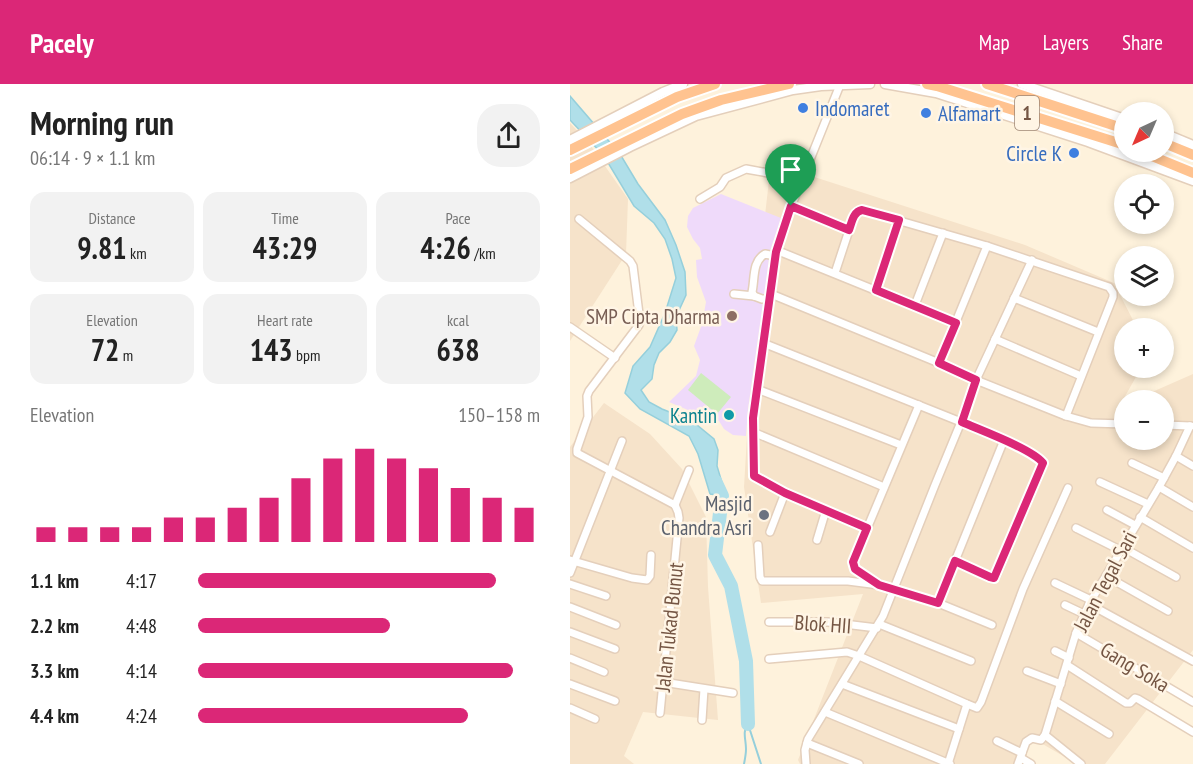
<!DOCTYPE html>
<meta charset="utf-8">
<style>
:root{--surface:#fff;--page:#f2f2f2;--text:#222;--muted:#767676;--accent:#db2777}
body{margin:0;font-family:"PT Sans Narrow",sans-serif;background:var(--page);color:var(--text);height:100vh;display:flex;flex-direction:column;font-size:22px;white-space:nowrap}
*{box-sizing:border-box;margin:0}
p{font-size:20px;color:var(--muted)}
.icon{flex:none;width:33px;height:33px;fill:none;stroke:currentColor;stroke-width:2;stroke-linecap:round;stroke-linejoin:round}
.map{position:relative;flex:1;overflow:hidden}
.sheet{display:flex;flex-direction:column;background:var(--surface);width:570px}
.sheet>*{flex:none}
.needle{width:39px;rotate:224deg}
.fabs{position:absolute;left:544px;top:18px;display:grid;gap:12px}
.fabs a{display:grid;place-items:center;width:60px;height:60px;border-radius:50%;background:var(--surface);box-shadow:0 3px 9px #0003;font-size:30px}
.pin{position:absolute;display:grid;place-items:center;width:51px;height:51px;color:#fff;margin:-62px -26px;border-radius:50% 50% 50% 0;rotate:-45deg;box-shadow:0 0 6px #0007}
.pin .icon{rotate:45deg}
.round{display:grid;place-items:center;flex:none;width:63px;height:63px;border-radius:24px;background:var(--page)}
.headline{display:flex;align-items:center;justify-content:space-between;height:102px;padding:0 30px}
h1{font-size:33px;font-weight:600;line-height:45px}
.stats{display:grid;grid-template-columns:repeat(3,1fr);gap:9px;height:102px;padding:6px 30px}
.stats div{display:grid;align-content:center;border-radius:15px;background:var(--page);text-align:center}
.stats b{font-size:30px;font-weight:600}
.stats small{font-size:16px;font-weight:400}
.stats p{font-size:16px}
.chart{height:168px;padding:12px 30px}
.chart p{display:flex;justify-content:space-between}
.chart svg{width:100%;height:108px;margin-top:6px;stroke:var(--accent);stroke-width:6}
ul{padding:0 30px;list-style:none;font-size:20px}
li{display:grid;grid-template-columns:96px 72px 1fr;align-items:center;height:45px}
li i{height:15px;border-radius:8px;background:var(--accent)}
header{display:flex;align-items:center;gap:36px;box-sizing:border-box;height:84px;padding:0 30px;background:var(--accent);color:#fff}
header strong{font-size:28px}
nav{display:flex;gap:33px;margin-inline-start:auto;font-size:21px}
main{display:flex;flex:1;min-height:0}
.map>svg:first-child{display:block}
</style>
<header>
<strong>Pacely</strong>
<nav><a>Map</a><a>Layers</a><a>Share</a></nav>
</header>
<main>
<section class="sheet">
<div class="headline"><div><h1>Morning run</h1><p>06:14 · 9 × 1.1 km</p></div><a class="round"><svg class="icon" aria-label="share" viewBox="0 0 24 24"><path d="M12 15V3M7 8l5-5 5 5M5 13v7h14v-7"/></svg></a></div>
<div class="stats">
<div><p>Distance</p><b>9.81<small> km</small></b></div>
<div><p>Time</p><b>43:29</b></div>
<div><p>Pace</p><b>4:26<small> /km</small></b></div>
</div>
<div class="stats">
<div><p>Elevation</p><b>72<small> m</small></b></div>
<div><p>Heart rate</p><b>143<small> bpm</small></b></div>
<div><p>kcal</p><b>638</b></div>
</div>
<div class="chart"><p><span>Elevation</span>150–158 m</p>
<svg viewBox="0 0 160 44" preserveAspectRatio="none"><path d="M5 44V38M15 44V38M25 44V38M35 44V38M45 44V34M55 44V34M65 44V30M75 44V26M85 44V18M95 44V10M105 44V6M115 44V10M125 44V14M135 44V22M145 44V26M155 44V30"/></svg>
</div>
<ul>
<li><b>1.1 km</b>4:17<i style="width:87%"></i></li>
<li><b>2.2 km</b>4:48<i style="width:56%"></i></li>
<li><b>3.3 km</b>4:14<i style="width:92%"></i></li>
<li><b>4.4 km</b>4:24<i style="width:79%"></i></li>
</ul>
</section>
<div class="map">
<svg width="623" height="680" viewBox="0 0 623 680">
<rect width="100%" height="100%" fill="#fef2dc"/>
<!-- residential -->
<g fill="#f6e3ca">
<polygon points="0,39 21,62 58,115 56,170 0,257"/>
<polygon points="201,79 455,161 544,199 567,244 555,244 555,284 571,284 549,323 555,321 555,356 594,356 594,316 564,316 623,290 623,566 535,680 507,680 457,651 444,680 230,680 228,676 293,510 191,519 174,403 185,218"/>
<polygon points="34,319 80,350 112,385 136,433 138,503 148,636 73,628 54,672 64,680 0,680 0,363"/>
</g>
<!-- education -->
<polygon fill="#efdafa" points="151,110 211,134 200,167 198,184 178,325 176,352 163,351 154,345 149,337 118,326 99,318 126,292 130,276 124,262 132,240 136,218 127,193 126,176 132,175 130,164 123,155 117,143 118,132 123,124"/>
<!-- green -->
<polygon fill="#ceecbb" points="131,289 161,313 147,330 118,306"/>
<!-- water -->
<polygon fill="#b0dfe9" stroke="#95cfdb" stroke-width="1.5" points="0,12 50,70 68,100 95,136 106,161 115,188 116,211 106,233 107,246 100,258 89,269 84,281 82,295 71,306 79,318 92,325 122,337 144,355 148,366 147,382 156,412 140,410 128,370 119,352 70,325 55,309 63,282 80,263 95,229 106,194 102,175 95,155 84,139 64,122 34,72 0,36"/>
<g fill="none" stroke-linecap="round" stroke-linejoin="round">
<!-- stream -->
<g stroke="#95cfdb" stroke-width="2">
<polyline points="178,640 191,680"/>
<path d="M 174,680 C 175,675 176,670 176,665 C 176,655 172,648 178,640"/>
</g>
<!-- river -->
<polyline stroke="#b0dfe9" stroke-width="14" points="145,397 152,412 145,471 161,502 176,577 178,640"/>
<!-- minor casing -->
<g stroke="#e4cfbb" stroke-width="10">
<g id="minor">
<polyline points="270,1 223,118 206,166 183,334 184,392 215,409 297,444"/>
<polyline points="130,115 150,103 156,94 176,85 232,95"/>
<polyline points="221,122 279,146"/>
<polyline points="9,135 60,177 63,182 70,238 69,241 19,307 17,312 18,333 7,365 7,369 105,421"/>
<polyline points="206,166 386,239"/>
<polyline points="265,189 284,131 288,127 292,126 417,162 539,203 543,209 543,213 496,332"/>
<polyline points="306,206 329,136"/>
<polyline points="164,210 184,212 192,215 200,215"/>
<polyline points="201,210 369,279 406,296 496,332 521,339 555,340"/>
<path d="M 184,212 L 182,208 C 185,195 182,177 195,170 L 205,172"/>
<polyline points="444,214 528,248"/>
<polyline points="345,221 373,149"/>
<polyline points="0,243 45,274"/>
<polyline points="425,255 511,292"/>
<polyline points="193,259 391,338 438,358 468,373 471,377 473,381 426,492 423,494 420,493 385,478"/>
<polyline points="369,279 417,162"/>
<polyline points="187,305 331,361"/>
<polyline points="594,341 621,342"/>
<polyline points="183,348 314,403"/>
<polyline points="606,372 623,382"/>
<polyline points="562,379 594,394"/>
<polyline points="530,398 578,420"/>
<polyline points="589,403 623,423"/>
<polyline points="105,421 119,386"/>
<polyline points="537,426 565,441"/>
<polyline points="570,433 623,464"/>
<polyline points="506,444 550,466"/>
<polyline points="200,448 215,409"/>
<polyline points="247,456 256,426"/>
<polyline points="188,461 190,493 192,497 278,497 309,501 368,519 422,541"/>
<polyline points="552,463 606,493"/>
<polyline points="0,476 62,494 77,496 80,492 81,471"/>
<polyline points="0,489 52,357"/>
<polyline points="536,492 598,527"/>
<polyline points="308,499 285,485 283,478 349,321"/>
<polyline points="485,499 521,516"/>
<polyline points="0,500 36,512"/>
<polyline points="368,519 434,356"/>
<polyline points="519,520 623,577"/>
<polyline points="495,521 514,530"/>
<polyline points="0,523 46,541"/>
<polyline points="199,538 258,538 307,544"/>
<polyline points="309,540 401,577"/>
<polyline points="0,548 45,565"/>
<polyline points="506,549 623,618"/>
<polyline points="485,567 499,574"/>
<polyline points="0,574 34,588"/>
<polyline points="199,575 277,568 289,572 397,620 407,624 411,618 453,505 498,404"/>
<polyline points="497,581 556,619 560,619 565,614 568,615 623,648"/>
<polyline points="457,587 491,600"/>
<polyline points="93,598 163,609"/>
<polyline points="0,600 45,617"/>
<polyline points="272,600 389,645"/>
<polyline points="485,617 539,650"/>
<polyline points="0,624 25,635"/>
<polyline points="255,628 380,680"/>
<polyline points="90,629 109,434 108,428 105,421"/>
<polyline points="132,636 134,605"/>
<polyline points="475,651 511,680"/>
<polyline points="427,657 452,669"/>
<polyline points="237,659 289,680"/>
<polyline points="451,674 461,680"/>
<polyline points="236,680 235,666 238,655 313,532 365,401 391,338 406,296 462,176"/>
<polyline points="378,680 397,620"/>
<polyline points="448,680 456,658 462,654 471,656 475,651 506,549 519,520 589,403 606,372 620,342"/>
</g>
</g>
<!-- tertiary casing -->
<g stroke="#e4cfbb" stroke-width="11">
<g id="tertiary">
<polyline points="315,0 366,9 518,58 623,97"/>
<polyline points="452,0 555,35"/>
<polyline points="594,49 623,61"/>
<polyline points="0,56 93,8 113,0"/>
<polyline points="0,94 60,63 126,32 223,6 251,2 300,0"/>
</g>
</g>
<!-- trunk casing -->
<g stroke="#fff" stroke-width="14">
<g id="trunk">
<polyline points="357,0 367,2 555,61"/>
<polyline points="417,0 555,45"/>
<polyline points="594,59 623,71"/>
<polyline points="0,66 107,13 145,0"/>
<polyline points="572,68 623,89"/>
<polyline points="0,85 112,30 151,16 219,0"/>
</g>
</g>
<!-- minor -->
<use href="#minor" stroke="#fff" stroke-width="7"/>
<!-- tertiary -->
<use href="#tertiary" stroke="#fff" stroke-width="8"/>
<!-- trunk -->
<use href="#trunk" stroke="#ffc390" stroke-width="10"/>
</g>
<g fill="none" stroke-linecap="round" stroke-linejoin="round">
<!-- route casing -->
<g stroke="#fff" stroke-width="12">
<path id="route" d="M 221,122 L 279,146 C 282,138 283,128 292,126 L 329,136 L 306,206 L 386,239 L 369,279 L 406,296 L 392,338 C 410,346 462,365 473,379 L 424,494 L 420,493 L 385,477 L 368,519 L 309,501 L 285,485 L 283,478 L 297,444 L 215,409 L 184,392 L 183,334 L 206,168 Z"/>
</g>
<!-- route -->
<use href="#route" stroke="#db2777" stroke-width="8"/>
</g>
<!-- markers -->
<g fill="#3f7fe0" stroke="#fff5e5" stroke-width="2">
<circle cx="233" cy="24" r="6"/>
<circle cx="356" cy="29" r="6"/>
<circle cx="504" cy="69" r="6"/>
</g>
<circle fill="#8d6e63" stroke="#fff5e5" stroke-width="2" cx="162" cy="232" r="6"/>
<circle fill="#0f9aa8" stroke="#fff5e5" stroke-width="2" cx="159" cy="331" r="6"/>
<circle fill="#6b7280" stroke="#fff5e5" stroke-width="2" cx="194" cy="431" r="6"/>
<g text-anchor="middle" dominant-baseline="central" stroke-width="5" stroke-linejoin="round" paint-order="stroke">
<!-- shield labels -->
<rect fill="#fff5e5" stroke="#9e8674" stroke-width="1.5" x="445" y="12" width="24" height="34" rx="4.5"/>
<g font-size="20" font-weight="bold" fill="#755644">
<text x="457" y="29">1</text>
</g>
<!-- shop labels -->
<g font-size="21" fill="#366cbe" stroke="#fff5e5" text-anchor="start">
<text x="245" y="24">Indomaret</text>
<text x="368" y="29">Alfamart</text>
<text x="492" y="69" text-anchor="end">Circle K</text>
</g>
<!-- education labels -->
<g font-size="21" fill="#785e54" stroke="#fff5e5" text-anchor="end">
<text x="150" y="232">SMP Cipta Dharma</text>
</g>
<!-- culture labels -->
<g font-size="21" fill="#0d838f" stroke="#fff5e5" text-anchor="end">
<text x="147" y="331">Kantin</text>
</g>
<!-- worship labels -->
<g font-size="21" fill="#5b616d" stroke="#fff5e5" text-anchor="end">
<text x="182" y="419">Masjid<tspan x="182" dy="24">Chandra Asri</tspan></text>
</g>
<!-- street labels -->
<g font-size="21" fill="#755644" stroke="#fff5e5">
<text transform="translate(535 497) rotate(-62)">Jalan Tegal Sari</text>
<text transform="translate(253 540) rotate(4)">Blok HII</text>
<text transform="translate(99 543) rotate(-84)">Jalan Tukad Bunut</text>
<text transform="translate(565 583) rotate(31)">Gang Soka</text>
</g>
</g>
</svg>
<div class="fabs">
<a><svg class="needle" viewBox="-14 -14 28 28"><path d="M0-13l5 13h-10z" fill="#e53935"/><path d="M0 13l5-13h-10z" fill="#767676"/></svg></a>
<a><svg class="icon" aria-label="locate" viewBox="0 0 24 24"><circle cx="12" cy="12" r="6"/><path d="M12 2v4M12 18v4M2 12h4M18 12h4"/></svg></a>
<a><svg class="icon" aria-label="layers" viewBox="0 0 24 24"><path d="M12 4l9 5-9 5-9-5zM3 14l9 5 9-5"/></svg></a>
<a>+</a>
<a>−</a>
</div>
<div class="pin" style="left:221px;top:122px;background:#1e9e55"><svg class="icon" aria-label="arrive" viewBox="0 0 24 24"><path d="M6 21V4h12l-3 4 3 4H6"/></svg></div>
</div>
</main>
